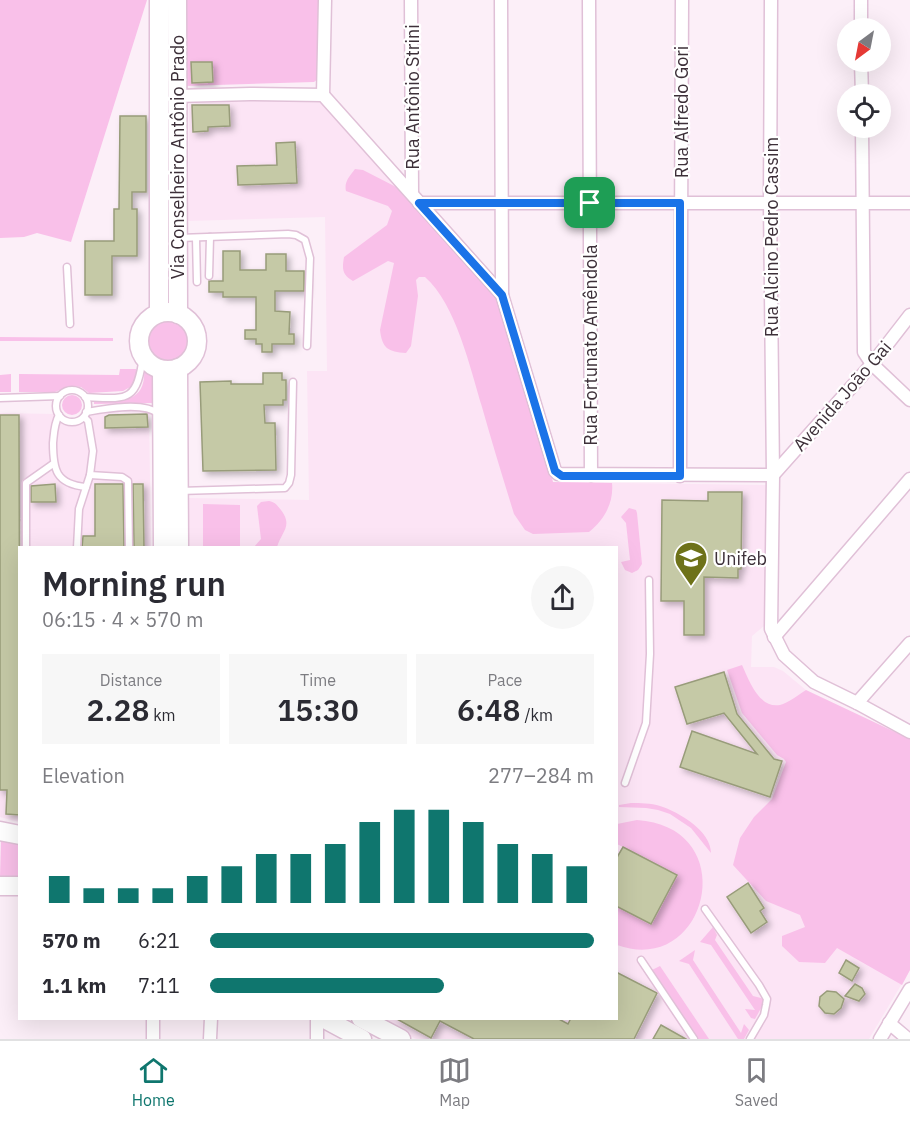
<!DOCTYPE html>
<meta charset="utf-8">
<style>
:root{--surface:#fff;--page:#f7f7f7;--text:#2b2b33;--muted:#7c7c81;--line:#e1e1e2;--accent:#0f766e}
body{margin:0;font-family:"IBM Plex Sans",sans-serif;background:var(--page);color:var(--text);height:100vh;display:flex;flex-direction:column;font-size:22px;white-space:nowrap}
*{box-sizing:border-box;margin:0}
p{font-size:20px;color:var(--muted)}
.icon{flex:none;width:33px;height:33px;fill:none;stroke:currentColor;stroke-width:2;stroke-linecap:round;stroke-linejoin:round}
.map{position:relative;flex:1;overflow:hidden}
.panel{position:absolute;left:18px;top:546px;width:600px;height:474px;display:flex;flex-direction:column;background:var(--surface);border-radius:0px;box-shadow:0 6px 24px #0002}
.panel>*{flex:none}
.needle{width:39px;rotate:212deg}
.tools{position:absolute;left:837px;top:18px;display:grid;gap:12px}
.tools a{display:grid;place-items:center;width:54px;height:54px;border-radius:50%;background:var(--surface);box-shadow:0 6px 24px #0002;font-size:30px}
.pin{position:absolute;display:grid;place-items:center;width:51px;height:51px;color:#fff;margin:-26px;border-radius:12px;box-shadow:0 3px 9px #0006}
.round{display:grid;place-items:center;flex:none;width:63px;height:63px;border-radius:32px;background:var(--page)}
.headline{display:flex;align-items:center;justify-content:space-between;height:102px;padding:0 24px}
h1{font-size:33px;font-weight:600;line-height:45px}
.figures{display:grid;grid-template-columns:repeat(3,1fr);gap:9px;height:102px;padding:6px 24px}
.figures div{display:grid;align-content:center;border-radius:0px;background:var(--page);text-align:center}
.figures b{font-size:30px;font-weight:600}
.figures small{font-size:16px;font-weight:400}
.figures p{font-size:16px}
.chart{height:168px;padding:12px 24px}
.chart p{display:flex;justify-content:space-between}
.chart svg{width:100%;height:108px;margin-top:6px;stroke:var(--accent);stroke-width:6}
ul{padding:0 24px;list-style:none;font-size:20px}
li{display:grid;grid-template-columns:96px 72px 1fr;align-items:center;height:45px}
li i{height:15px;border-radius:8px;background:var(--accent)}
.tab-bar{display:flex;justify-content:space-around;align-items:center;height:84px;border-top:2px solid var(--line);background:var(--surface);font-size:16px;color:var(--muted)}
.tab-bar a{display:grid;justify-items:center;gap:3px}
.tab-bar .active{color:var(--accent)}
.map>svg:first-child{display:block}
</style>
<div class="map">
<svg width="910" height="1039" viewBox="0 0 910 1039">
<defs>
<filter id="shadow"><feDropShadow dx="3.5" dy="3.5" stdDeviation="3" flood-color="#0004"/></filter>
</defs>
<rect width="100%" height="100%" fill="#fceff8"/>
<!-- built -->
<g fill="#fce4f5">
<polygon points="317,98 402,190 497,298 553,482 767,485 764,626 752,636 751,667 774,667 783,671 806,690 819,698 910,739 910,970 869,1039 416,1039 377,1019 616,1018 616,548 188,547 188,498 309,500 307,371 327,371 325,217 188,221 189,104"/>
<polygon points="149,412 151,547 20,548 19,822 0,817 0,413 54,414 69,423 78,422 90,414"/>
</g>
<!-- green -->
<g fill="#f9c0e9">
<polygon points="0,0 147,0 71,242 37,233 24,237 0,238"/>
<polygon points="180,0 319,0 318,79 314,82 185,86"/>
<path d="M 355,169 L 363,170 L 402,190 L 497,298 L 553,482 L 612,483 C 614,503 604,520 589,532 L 533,534 L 525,530 L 514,514 C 503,478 492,443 482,407 C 470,368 456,304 425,277 L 419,277 L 416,280 L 418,296 L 411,346 L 406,353 C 388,352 382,348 380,330 L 394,263 L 388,261 L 353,281 C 342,275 342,269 344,257 L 387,225 L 392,211 L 388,206 L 346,191 C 344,182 349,177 355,169 Z"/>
<circle cx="168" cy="341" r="22"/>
<polygon points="0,337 113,338 113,341 0,341"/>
<path d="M 147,365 L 157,371 L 154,403 L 94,404 L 94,401 C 124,401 147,403 144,366 Z"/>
<polygon points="120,369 136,369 137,380 134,385 123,391 89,393 81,387 70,386 55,392 19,392 19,374 119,375"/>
<polygon points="11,374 11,392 0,392 0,375"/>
<circle cx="72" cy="405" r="10"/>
<path d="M 269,501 C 275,502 277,505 281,510 C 293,526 282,531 277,547 L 254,547 L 261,539 L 257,506 L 261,502 Z"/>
<polygon points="203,504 240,505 240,547 203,547"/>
<polygon points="629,508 636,510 637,513 642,564 638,570 632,573 625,570 621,562 630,560 626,523 621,517"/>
<path d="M 742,665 C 749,680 759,709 780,705 C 788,703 798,695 806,690 L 910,739 L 910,970 L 902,985 L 837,948 L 825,963 L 799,962 L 782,946 L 782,936 L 805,927 L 800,915 L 766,901 L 733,865 L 740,838 L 754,817 L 772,799 L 786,762 L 784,759 L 777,755 L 742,713 L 727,670 Z"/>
<path d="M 631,803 C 640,803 651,803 660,806 C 679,812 711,831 711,853 L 691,828 L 670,814 L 658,810 L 646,808 L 619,807 L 619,805 Z"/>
<path d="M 637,820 C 744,827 708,978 617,945 L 616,906 L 651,924 L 677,875 L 617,844 L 617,824 Z"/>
<polygon points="1,840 19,841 19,882 0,877"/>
<polygon points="713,927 717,935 715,940 753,996 761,998 765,1001 755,1019 751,1018 745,1009 755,1010 711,945 700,942"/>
<polygon points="695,950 693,960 741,1033 744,1024 749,1030 744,1039 738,1039 689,964 679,961"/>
<polygon points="660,966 709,1039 697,1039 652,970"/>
</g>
<!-- building -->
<g fill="#c5c9a6" stroke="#989c7a" stroke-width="1.5" filter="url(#shadow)">
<polygon points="191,62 212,62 213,82 192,83"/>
<polygon points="192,105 229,105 230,126 208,127 208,131 193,132"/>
<polygon points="120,116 146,116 146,192 132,192 132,209 137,209 137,256 112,256 112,295 85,295 85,241 114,241 114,209 119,209"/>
<polygon points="295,142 297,183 238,185 237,166 277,165 276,143"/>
<polygon points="223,251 240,251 240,270 266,270 266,254 286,254 286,271 304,271 304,291 275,291 275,311 290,312 289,334 294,334 294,344 272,344 272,352 262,352 262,344 256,344 256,339 245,339 245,330 256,330 256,297 223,297 223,292 209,292 209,281 223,281"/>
<polygon points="263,373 282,373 282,380 286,380 286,400 283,400 283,405 264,405 265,423 275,423 276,470 203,471 200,382 231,381 231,384 263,384"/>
<polygon points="147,414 148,427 105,428 105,417 109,415"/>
<polygon points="0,415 19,415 20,815 6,814 7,790 0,790"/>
<polygon points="55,484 56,502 31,502 31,486"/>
<polygon points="95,484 123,484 124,548 82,548 83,536 95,536"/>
<polygon points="133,484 143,484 144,548 134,548"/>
<polygon points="708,492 742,492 741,569 738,569 738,578 704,577 704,635 684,635 684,601 661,601 662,500 708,501"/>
<polygon points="724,672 737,714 774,759 782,761 770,797 680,767 692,731 757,754 724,713 687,724 675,687"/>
<polygon points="623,847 677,875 651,924 616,906 616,859"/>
<polygon points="748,883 764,908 760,911 767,922 751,933 727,897"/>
<polygon points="846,960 859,968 852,981 839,973"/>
<polygon points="616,972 657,993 634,1039 474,1039 440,1021 431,1038 395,1018 557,1018 568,1024 571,1018 616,1018"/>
<polygon points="855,984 862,988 865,994 859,1001 845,996"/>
<polygon points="827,991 836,992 844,999 841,1008 834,1014 825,1013 819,1006 820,997"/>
<polygon points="661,1025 686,1039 653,1039"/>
</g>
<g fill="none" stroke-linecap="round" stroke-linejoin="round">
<!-- lane casing -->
<g stroke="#e0c0d7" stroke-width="9">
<g id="lane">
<polyline points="179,238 288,234 296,235 305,240 310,258 307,346"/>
<polyline points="196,238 197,282"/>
<polyline points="67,267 70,324"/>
<polyline points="209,276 210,237"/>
<circle cx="72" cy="406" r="16"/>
<path d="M 85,397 C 127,399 137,403 143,356"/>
<polyline points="0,398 60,396"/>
<path d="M 86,412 C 103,409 145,401 158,414"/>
<path d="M 59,415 C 54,424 54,433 53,443 C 53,470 56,484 86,487"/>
<polyline points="90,475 122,477 128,481 129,548"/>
<polyline points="179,491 285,488 289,483 291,475 293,382"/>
<polyline points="26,548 26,483 53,464"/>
<polyline points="77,548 79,509 90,475 93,451 88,421 84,417"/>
<polyline points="625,783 646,723 650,654 649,580"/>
<polyline points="705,909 759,985 767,999 766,1005 764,1015 750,1039"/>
<polyline points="641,960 694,1039"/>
</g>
</g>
<!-- street casing -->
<g stroke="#e0c0d7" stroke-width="15">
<g id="street">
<polyline points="411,0 412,193"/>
<polyline points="501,0 502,295"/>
<polyline points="589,0 591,475"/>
<polyline points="771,0 770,202 773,475 771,629 784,655 814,682 857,703 910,732"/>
<polyline points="861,0 861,28"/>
<polyline points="861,62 862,94"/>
<polyline points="323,95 325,0"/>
<polyline points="177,96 250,94 323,95 502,295 555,471 558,474 773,475"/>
<polyline points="862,128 864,352 872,364 910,400"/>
<polyline points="419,203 910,203"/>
<polyline points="773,475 872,364 910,315"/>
<polyline points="680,476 682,0"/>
<polyline points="774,637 910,479"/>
<polyline points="857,703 910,643"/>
<polyline points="153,1018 153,1039"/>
<polyline points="317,1018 317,1039"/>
<polyline points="889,1023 908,1039"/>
<polyline points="210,1039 211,1018"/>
<polyline points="880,1039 910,989"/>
</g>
</g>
<!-- secondary casing -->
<g stroke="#e0c0d7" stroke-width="21">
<g id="secondary">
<polyline points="159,0 159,313"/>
<polyline points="177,0 178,314"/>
<circle cx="168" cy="341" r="29"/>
<polyline points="178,368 179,548"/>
<polyline points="162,370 163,548"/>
<polyline points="0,831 20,835"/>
<polyline points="0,886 20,886"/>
<polyline points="323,1018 362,1039"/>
<polyline points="361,1018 401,1039"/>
</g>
</g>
<!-- lane -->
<use href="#lane" stroke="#fff" stroke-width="6"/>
<!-- street -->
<use href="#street" stroke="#fff" stroke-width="12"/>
<!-- secondary -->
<use href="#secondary" stroke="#fff" stroke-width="18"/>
</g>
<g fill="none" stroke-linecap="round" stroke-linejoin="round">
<!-- route casing -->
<g stroke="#fff" stroke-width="12">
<polygon id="route" points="419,203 680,203 680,476 562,476 555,471 502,295"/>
</g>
<!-- route -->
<use href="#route" stroke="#1a73e8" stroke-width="8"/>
</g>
<!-- icons -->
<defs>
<g id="university-pin" transform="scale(1.725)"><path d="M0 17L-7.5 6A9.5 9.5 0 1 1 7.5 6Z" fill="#6e7219" stroke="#fff"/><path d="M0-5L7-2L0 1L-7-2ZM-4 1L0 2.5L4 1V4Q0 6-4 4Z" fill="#fff"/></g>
</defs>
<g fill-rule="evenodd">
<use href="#university-pin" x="691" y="558"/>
</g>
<g text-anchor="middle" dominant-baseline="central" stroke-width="4.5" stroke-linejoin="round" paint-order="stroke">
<!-- street labels -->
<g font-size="18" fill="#3d3039" stroke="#fff">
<text transform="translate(412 97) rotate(-90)">Rua Antônio Strini</text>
<text transform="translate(681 112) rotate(-90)">Rua Alfredo Gori</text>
<text transform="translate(177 157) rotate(-90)">Via Conselheiro Antônio Prado</text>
<text transform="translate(771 237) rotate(-90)">Rua Alcino Pedro Cassim</text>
<text transform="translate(590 345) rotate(-90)">Rua Fortunato Amêndola</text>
<text transform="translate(842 396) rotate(-49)">Avenida João Gai</text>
</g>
<!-- poi labels -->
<g font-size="18" fill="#3d3039" stroke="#fff" text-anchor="start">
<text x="714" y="558">Unifeb</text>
</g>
</g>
</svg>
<div class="tools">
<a><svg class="needle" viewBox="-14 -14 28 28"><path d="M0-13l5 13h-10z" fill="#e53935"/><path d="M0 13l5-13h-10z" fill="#7c7c81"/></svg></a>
<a><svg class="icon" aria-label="locate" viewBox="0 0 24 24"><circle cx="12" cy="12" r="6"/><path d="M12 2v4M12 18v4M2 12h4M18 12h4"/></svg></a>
</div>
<div class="pin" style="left:590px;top:203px;background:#1e9e55"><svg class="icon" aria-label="arrive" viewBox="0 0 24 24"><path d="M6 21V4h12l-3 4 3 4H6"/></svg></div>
<section class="panel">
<div class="headline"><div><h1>Morning run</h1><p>06:15 · 4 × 570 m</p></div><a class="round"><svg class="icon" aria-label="share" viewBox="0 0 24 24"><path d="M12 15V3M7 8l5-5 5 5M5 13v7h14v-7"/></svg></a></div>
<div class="figures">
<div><p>Distance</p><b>2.28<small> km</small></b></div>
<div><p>Time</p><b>15:30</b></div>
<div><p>Pace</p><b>6:48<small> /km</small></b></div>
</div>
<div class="chart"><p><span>Elevation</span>277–284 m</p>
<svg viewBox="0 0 160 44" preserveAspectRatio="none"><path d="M5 44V33M15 44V38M25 44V38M35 44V38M45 44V33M55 44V29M65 44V24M75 44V24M85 44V20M95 44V11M105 44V6M115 44V6M125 44V11M135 44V20M145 44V24M155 44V29"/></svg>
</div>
<ul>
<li><b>570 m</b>6:21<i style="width:100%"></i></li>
<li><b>1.1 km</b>7:11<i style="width:61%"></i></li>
</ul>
</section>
</div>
<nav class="tab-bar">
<a class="active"><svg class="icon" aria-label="home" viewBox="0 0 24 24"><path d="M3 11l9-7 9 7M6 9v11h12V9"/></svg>Home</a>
<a><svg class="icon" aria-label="map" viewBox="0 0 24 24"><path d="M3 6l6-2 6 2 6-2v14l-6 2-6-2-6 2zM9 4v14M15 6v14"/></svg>Map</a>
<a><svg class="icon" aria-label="saved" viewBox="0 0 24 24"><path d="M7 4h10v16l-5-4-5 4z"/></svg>Saved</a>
</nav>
